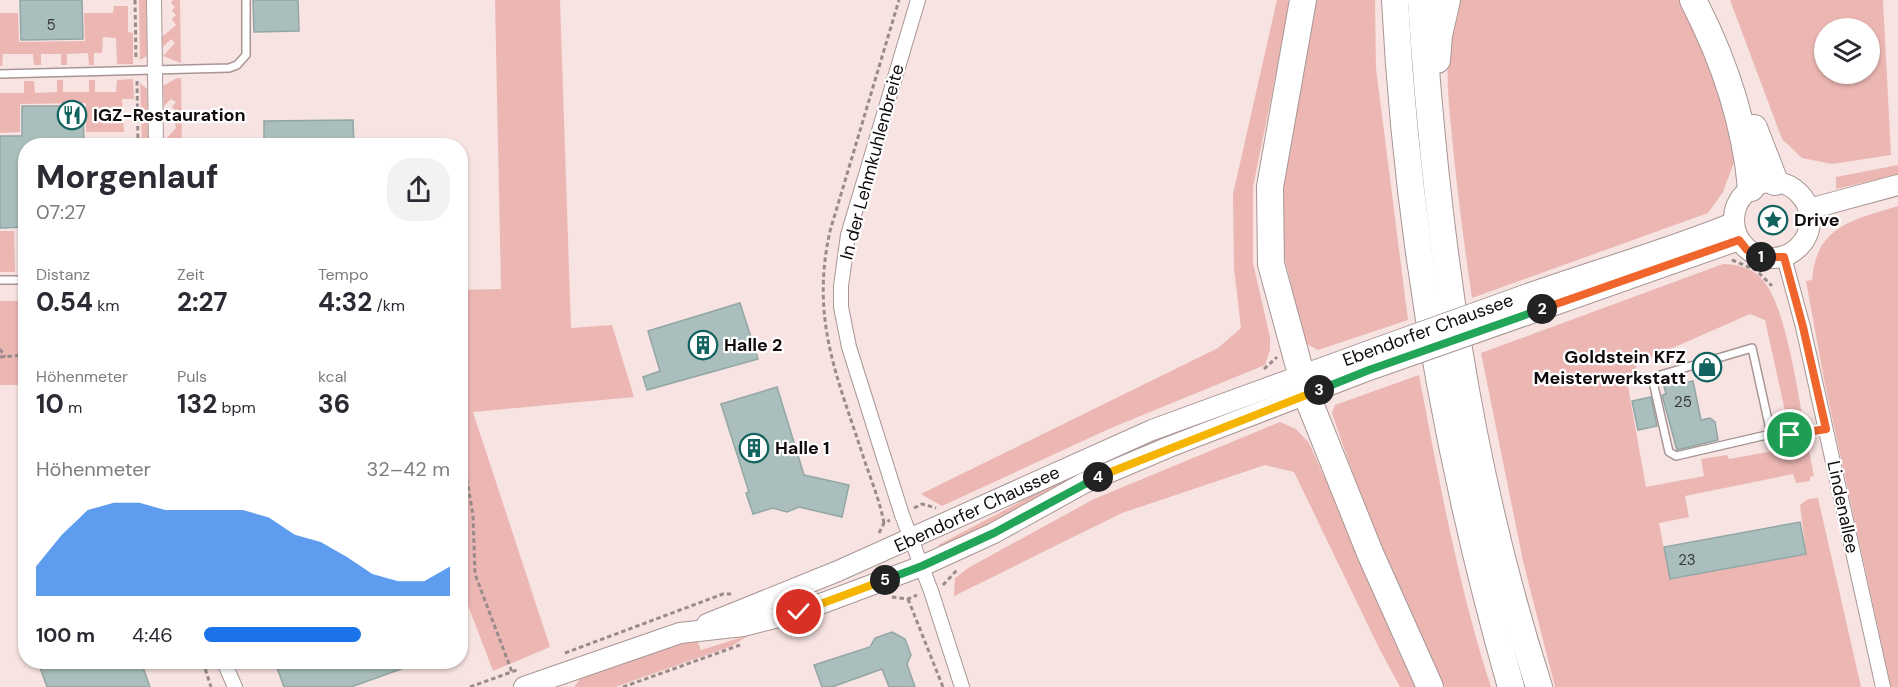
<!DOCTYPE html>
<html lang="de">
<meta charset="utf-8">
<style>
:root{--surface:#fff;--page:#f2f2f3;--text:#2b2b33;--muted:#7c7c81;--accent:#1a73e8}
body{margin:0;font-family:"DM Sans",sans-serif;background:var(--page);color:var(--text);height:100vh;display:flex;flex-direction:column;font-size:22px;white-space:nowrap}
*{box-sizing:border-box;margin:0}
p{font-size:20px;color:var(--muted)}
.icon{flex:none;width:33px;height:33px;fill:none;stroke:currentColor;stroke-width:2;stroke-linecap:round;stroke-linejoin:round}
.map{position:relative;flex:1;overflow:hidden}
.sheet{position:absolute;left:18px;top:138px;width:450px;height:531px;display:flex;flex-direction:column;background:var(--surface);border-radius:24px;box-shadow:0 2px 4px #0004}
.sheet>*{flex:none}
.tools{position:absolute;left:1814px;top:18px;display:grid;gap:12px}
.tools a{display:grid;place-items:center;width:66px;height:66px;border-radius:50%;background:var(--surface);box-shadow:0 2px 4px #0004;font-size:30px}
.pin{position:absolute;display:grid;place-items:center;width:51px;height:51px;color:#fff;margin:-26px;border:3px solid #fff;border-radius:50%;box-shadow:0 2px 6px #0007}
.km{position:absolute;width:30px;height:30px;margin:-15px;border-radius:50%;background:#222;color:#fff;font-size:16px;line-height:30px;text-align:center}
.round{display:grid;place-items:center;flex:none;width:63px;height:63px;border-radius:24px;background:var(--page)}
.overview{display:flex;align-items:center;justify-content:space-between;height:102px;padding:0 18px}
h1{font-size:33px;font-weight:700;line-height:45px}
.stats{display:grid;grid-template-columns:repeat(3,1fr);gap:9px;height:102px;padding:6px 18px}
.stats div{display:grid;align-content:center}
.stats b{font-size:26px;font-weight:700}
.stats small{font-size:16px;font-weight:400}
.stats p{font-size:16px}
.chart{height:168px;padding:12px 18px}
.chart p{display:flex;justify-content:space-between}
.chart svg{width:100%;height:108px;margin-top:6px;fill:var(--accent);opacity:.7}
ul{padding:0 18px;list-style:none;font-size:20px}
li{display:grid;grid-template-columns:96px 72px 1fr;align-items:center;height:45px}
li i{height:15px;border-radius:8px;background:var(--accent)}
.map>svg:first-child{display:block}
</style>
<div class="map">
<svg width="1898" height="687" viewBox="0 0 1898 687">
<rect width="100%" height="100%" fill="#f7e3e1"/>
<!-- green -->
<g fill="#ecb7b3" fill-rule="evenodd">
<polygon points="139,0 146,0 147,56 140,60"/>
<polygon points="173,0 180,0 181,63 163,56 175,43 171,39 163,47 162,37 176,25 172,19 176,15 172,11 175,7 171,3"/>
<polygon points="495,0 560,0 571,328 612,325 634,397 473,412 550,647 493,671 461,587 460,290 501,289"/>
<polygon points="1277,0 1291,0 1253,187 1253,263 1270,337 1270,350 1265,365 1111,428 942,506 921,494 1218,348 1241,328 1234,268 1233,194"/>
<polygon points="1314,0 1375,0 1376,68 1408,320 1318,350 1305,343 1283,251 1282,206 1286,161"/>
<path d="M 1458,0 L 1683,0 L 1720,91 L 1736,157 L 1723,192 L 1708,213 L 1472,298 C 1464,244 1457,191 1452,137 C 1447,89 1443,47 1458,0 Z"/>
<path d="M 1730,0 L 1883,0 L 1891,155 L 1832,164 L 1802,158 L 1782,139 ZM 1824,28 L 1869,28 L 1869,74 L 1824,74 Z"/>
<polygon points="114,6 128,6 128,32 133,33 133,64 117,64 116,38 103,37 102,53 94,53 94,65 89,65 88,53 67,54 67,65 61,65 61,54 41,54 41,65 34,65 33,54 3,54 2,66 0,66 0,13 18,13 19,42 85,41 84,13 113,13"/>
<polygon points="177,78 181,78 182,145 165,145 164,141 176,128 173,115 176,111 172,107 176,102 171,99 164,106 163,86"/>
<polygon points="133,79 134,99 122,99 124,132 86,132 86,103 20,104 20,132 0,133 0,93 24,93 24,81 34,81 35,93 57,92 57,80 63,80 63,92 89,92 89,80 95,80 95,92 116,92 117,80"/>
<polygon points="140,83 147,89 148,145 142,145"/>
<polygon points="1898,165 1898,175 1836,189 1836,177"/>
<path d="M 1898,206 L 1898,687 L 1891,687 L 1825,385 L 1806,281 L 1812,280 C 1816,225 1854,220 1898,206 Z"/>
<polygon points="0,231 14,231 15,272 0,272"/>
<path d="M 1723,264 C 1736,264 1752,268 1761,278 C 1786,303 1797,392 1805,429 L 1796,430 L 1788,425 L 1765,320 L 1750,314 L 1636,364 L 1637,378 L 1627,381 L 1646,487 L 1704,476 L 1701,459 L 1727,455 L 1729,459 L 1779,450 L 1779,443 L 1807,441 L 1814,476 L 1810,477 L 1810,481 L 1796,483 L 1793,474 L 1685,496 L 1689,517 L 1659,523 L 1670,579 L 1806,554 L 1800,505 L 1808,499 L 1818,498 L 1861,687 L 1555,687 L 1523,561 L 1481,353 Z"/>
<polygon points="20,288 25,288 25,385 0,385 0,301 20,301"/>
<path d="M 1419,375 C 1439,480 1458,585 1491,687 L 1445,687 C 1402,597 1363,508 1332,413 L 1335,405 Z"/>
<polygon points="1270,394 1272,400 941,547 938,545 1087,467"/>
<polygon points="1280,422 1296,429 1309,443 1418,687 1400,687 1379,648 1294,472 1265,465 1122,513 954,596 955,578 968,568 1094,499"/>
<polygon points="749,635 732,646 615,687 574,687 583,675 696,638 701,650"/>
</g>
<!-- building -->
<g fill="#aabfbd" stroke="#92a6a5" stroke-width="1.5">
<polygon points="20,0 82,0 83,39 21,40"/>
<polygon points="253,0 298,0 299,31 254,32"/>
<polygon points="22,106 83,106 84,146 26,146 26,227 0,228 0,136 22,136"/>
<polygon points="353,120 354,146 264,146 264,121"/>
<polygon points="740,303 758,359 647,390 643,377 660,371 648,331"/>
<polygon points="1693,381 1701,420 1710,418 1715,422 1718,440 1677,450 1662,395 1666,394 1664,386"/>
<polygon points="777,387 804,475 849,485 842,517 799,507 787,512 773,508 753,514 746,493 749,492 721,404"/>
<polygon points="1651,397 1657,426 1638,430 1632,401"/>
<polygon points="1800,522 1806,554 1670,579 1664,547"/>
<polygon points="892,632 905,639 911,655 907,664 915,687 889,687 882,669 832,687 822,687 814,665 870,647 875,638"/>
<polygon points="38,662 141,662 150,687 47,687"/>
<polygon points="275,662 418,662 418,663 351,687 284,687"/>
</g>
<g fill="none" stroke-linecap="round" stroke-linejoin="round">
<!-- lane casing -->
<g stroke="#a89694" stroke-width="10">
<g id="lane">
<polyline points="0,74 229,68 237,65 246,55 246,0"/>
<polyline points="0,280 26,280"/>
<polyline points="1771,434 1676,456 1669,452 1654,386 1657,376 1752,348 1771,434 1797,435 1826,429"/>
</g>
</g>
<!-- street casing -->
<g stroke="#a89694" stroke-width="16">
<g id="street">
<polyline points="154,0 156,146"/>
<polyline points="918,0 848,235 841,286 841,307 849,347 902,515 931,591 962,687"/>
<polyline points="1784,257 1803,327 1883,687"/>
<polyline points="224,662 235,687"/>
</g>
</g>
<!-- secondary casing -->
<g stroke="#a89694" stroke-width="22">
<g id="secondary">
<circle cx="1772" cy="220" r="38"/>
<polyline points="1809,209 1898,185"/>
<path d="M 1522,296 C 1592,271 1664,251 1733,223"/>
<polyline points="1526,315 1739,240"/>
<polyline points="707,624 838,571 1152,430 1366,352"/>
<polyline points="524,687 680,633 743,626 799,612 922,566 994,533 1084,483 1169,447 1369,370"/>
</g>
</g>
<!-- highway casing -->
<g stroke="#a89694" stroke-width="28">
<g id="highway">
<polyline points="1303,0 1270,187 1271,264 1307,396 1370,553 1430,687"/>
<path d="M 1395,0 C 1407,234 1447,462 1511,687"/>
<path d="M 1421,0 C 1436,232 1467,464 1539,687"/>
<path d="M 1693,0 C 1723,58 1745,122 1751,188"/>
<polyline points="1437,60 1439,35 1447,0"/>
<polyline points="1754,128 1775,182"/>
</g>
</g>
<!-- path -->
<g stroke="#998b8a" stroke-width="3" stroke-dasharray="4.5 3" stroke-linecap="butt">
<polyline points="135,0 136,60"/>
<polyline points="137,81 138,146"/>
<polyline points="1732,260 1756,270 1772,286"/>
<polyline points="0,349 5,357"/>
<polyline points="0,357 26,355"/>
<polyline points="1264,369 1277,357"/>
<polyline points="460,442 473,514 475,574 512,672"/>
<polyline points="914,508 922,504 936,508"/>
<path d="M 884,523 C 880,502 872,482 865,462 C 838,378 810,321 830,231 L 899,0"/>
<polyline points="879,533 884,523 890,520"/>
<polyline points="943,585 957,570"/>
<polyline points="892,597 908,599 917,595"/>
<polyline points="908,599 943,687"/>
<polyline points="565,653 723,594 731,594"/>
<polyline points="203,662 211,687"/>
<polyline points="470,687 517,670"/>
<polyline points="623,687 740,645"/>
</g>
<!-- lane -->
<use href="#lane" stroke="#fff" stroke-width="7"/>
<!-- street -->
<use href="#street" stroke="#fff" stroke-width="14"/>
<!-- secondary -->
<use href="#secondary" stroke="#fff" stroke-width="20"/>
<!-- highway -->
<use href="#highway" stroke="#fff" stroke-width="26"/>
<!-- secondary-bridge casing -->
<g stroke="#a89694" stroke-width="22" stroke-linecap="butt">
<g id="secondary-bridge">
<polyline points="1366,352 1522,296"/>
<polyline points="1369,370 1526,315"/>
</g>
</g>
<!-- secondary-bridge -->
<use href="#secondary-bridge" stroke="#fff" stroke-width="20"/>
</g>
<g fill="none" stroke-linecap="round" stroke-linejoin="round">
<!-- split-1 casing -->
<g stroke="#fff" stroke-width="12">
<polyline id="split-1" points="1761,257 1784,257 1803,327 1826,429 1790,435"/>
</g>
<!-- split-2 casing -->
<g stroke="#fff" stroke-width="12">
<polyline id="split-2" points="1542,309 1739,240 1747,250 1761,257"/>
</g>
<!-- split-3 casing -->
<g stroke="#fff" stroke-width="12">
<polyline id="split-3" points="1319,390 1369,370 1542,309"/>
</g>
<!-- split-4 casing -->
<g stroke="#fff" stroke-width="12">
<polyline id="split-4" points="1098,477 1319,390"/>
</g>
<!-- split-5 casing -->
<g stroke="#fff" stroke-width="12">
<polyline id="split-5" points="885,580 922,566 994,533 1098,477"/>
</g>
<!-- split-6 casing -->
<g stroke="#fff" stroke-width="12">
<polyline id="split-6" points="799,612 885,580"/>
</g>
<!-- split-1 -->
<use href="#split-1" stroke="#f0652b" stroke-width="8"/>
<!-- split-2 -->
<use href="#split-2" stroke="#f0652b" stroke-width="8"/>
<!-- split-3 -->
<use href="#split-3" stroke="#22a559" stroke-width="8"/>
<!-- split-4 -->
<use href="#split-4" stroke="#f5b400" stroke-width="8"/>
<!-- split-5 -->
<use href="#split-5" stroke="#22a559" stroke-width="8"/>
<!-- split-6 -->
<use href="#split-6" stroke="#f5b400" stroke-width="8"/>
</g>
<!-- icons -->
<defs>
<g id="restaurant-ring" transform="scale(1.5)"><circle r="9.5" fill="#fff" stroke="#12625f" stroke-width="1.5"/><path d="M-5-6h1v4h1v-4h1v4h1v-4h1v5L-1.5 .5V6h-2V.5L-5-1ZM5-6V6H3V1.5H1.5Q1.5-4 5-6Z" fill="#12625f"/></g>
<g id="sight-ring" transform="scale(1.5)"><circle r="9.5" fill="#fff" stroke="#12625f" stroke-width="1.5"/><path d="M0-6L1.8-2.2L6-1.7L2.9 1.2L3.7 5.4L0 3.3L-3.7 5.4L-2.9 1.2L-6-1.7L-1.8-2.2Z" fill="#12625f"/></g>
<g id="building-ring" transform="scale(1.5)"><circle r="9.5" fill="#fff" stroke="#12625f" stroke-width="1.5"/><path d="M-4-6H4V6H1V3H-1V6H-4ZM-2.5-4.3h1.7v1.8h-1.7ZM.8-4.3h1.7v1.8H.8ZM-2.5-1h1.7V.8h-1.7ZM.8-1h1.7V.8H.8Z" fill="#12625f"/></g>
<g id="shop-ring" transform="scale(1.5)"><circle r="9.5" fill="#fff" stroke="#12625f" stroke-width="1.5"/><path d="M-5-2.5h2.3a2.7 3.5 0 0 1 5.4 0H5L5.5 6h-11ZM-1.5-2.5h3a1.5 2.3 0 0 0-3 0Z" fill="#12625f"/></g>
</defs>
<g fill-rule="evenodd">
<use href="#restaurant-ring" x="72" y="115"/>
<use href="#sight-ring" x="1773" y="220"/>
<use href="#building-ring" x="703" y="345"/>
<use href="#shop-ring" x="1707" y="367"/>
<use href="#building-ring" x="754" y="448"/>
</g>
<g text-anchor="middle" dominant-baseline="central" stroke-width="4.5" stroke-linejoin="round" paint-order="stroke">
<!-- number labels -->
<g font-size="15" fill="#373838">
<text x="51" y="25">5</text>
<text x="1683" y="402">25</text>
<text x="1687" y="560">23</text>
</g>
<!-- poi labels -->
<g font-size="18" font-weight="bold" fill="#110b0b" stroke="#fff" text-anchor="start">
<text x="93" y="115">IGZ-Restauration</text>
<text x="1794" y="220">Drive</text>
<text x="724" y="345">Halle 2</text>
<text x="1686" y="357" text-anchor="end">Goldstein KFZ<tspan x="1686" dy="21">Meisterwerkstatt</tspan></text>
<text x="775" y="448">Halle 1</text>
</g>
<!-- street labels -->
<g font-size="18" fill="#110b0b" stroke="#fff">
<text transform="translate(872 162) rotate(-75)">In der Lehmkuhlenbreite</text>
<text transform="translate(1428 330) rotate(-20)">Ebendorfer Chaussee</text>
<text transform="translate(1843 507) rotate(78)">Lindenallee</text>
<text transform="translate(977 509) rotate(-25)">Ebendorfer Chaussee</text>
</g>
</g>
</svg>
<div class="tools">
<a><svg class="icon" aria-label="layers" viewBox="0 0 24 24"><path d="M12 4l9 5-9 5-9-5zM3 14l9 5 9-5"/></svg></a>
</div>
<div class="pin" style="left:1790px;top:435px;background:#1e9e55"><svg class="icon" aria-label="arrive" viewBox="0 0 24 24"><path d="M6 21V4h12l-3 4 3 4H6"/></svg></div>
<div class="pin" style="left:799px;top:612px;background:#d93025"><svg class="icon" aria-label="check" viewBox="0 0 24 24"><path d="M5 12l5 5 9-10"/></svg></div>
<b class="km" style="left:1761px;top:257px">1</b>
<b class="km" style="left:1542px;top:309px">2</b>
<b class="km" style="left:1319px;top:390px">3</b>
<b class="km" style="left:1098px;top:477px">4</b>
<b class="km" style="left:885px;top:580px">5</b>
<section class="sheet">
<div class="overview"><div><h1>Morgenlauf</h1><p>07:27</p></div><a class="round"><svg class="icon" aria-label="share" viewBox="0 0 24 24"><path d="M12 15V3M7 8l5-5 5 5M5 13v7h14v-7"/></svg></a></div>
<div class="stats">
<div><p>Distanz</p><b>0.54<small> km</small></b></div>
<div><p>Zeit</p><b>2:27</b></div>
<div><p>Tempo</p><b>4:32<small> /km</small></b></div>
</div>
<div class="stats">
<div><p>Höhenmeter</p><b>10<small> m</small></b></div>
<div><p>Puls</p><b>132<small> bpm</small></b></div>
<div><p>kcal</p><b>36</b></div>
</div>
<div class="chart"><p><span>Höhenmeter</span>32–42 m</p>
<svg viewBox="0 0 160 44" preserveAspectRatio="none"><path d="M0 44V32L10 19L20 9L30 6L40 6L50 9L60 9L70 9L80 9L90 12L100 19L110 22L120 28L130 35L140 38L150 38L160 32V44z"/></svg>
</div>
<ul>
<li><b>100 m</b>4:46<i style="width:64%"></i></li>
</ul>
</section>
</div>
